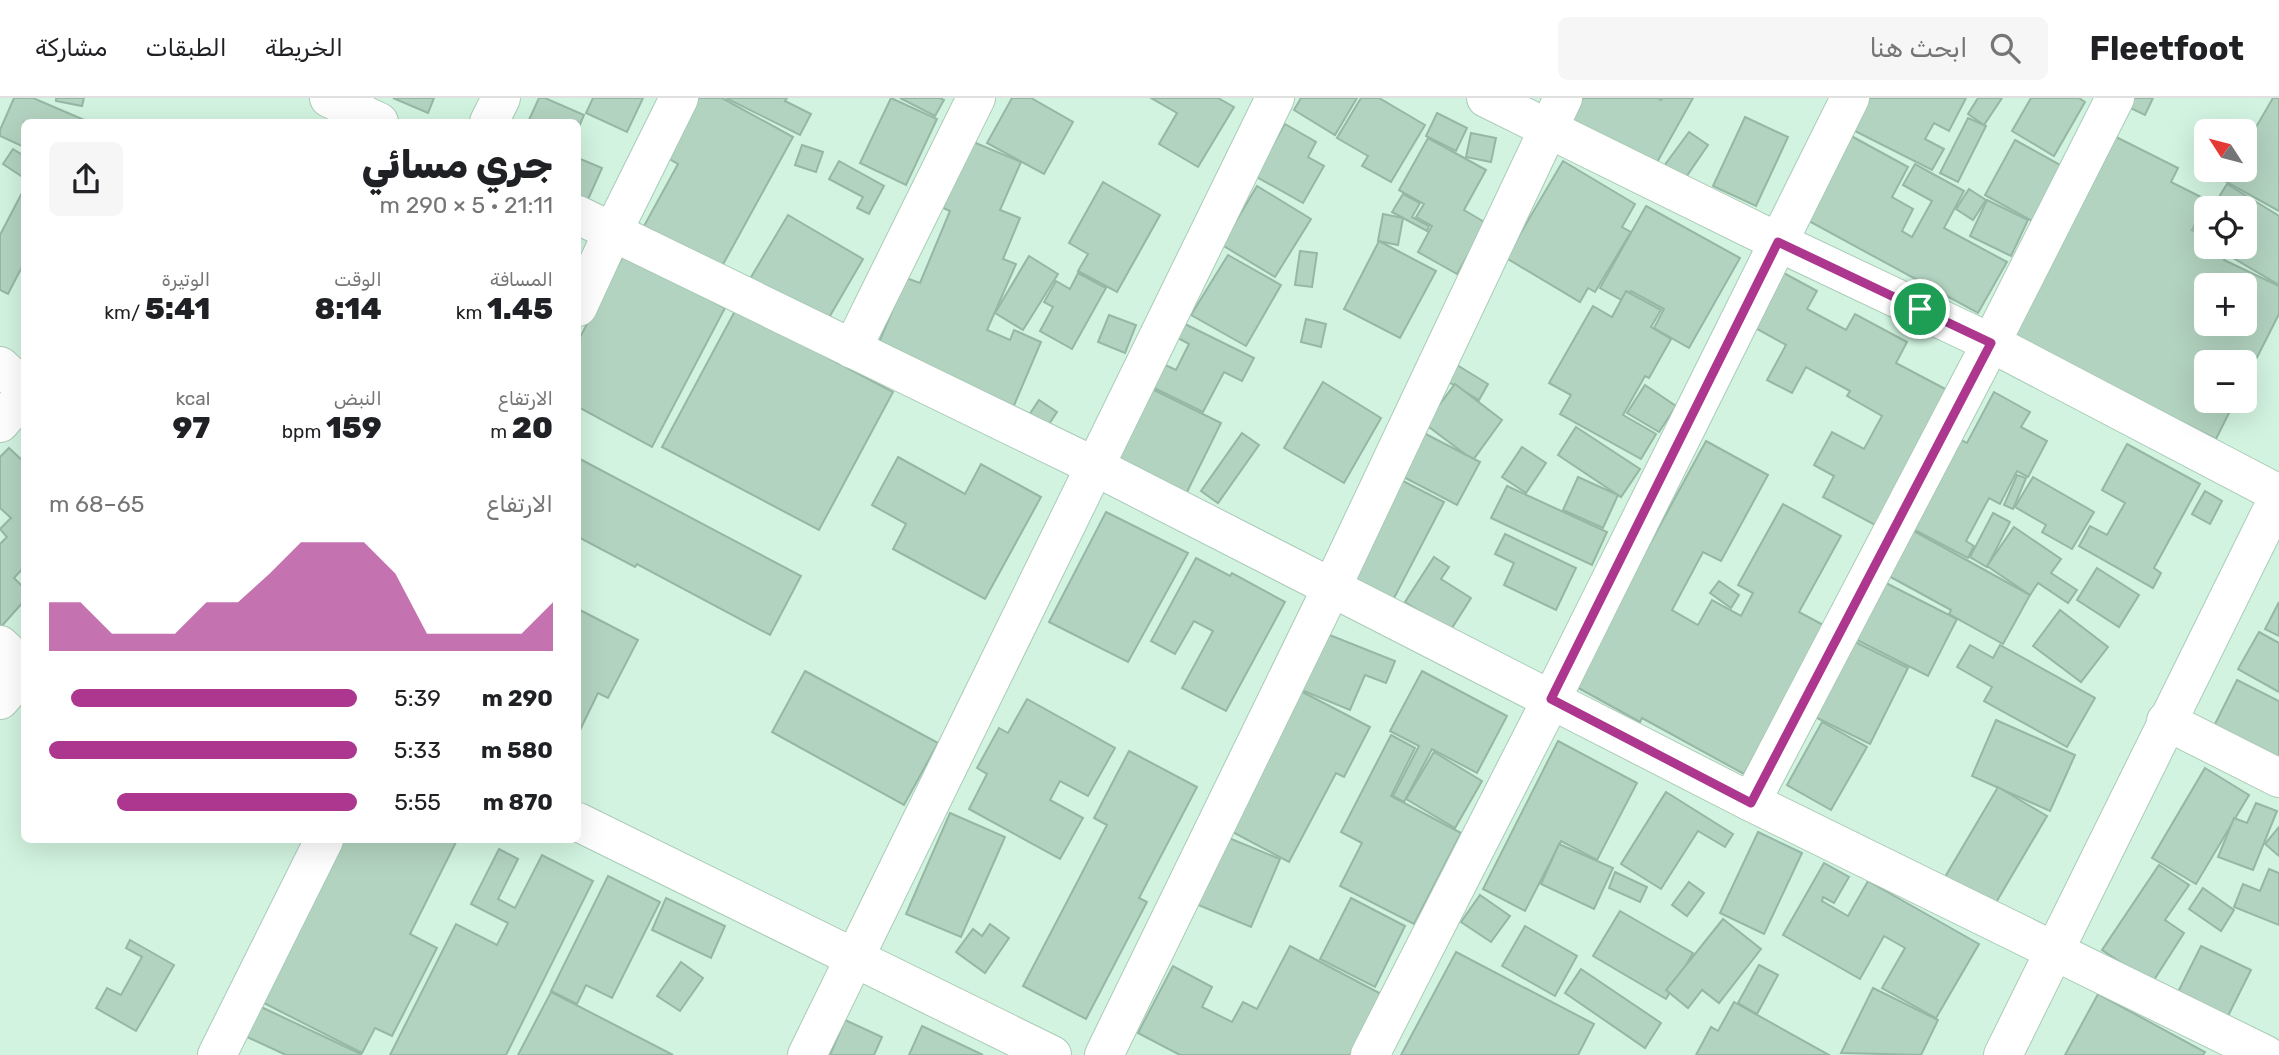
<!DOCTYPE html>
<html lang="ar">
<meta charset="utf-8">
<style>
:root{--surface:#fff;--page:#f6f6f6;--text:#202124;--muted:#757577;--line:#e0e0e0;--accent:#ad378f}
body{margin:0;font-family:Rubik,Vazirmatn,sans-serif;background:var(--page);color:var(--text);direction:rtl;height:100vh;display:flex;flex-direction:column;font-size:26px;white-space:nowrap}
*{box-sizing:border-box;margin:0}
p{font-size:23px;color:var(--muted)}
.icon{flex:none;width:38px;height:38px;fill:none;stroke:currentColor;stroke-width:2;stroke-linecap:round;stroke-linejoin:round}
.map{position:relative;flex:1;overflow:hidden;direction:ltr}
.panel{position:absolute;left:21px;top:21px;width:560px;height:724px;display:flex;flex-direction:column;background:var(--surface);border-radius:10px;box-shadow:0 7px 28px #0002;direction:rtl}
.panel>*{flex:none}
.needle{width:46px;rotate:306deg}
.tools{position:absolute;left:2194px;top:21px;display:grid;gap:14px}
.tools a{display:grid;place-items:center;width:63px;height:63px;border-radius:10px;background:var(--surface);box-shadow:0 7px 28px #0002;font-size:35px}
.pin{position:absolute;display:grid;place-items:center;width:60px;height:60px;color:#fff;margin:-30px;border:4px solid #fff;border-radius:50%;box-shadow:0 2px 7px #0007}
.round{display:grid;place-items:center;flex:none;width:74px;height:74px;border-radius:10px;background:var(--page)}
.overview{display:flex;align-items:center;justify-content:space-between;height:119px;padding:0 28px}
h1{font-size:38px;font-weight:800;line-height:52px}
.metrics{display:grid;grid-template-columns:repeat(3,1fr);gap:10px;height:119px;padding:7px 28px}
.metrics div{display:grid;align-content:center}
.metrics b{font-size:30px;font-weight:800}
.metrics small{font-size:19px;font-weight:400}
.metrics p{font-size:19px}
.chart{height:196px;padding:14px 28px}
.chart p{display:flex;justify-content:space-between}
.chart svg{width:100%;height:126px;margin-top:7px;fill:var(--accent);opacity:.7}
ul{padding:0 28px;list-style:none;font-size:23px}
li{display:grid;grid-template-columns:112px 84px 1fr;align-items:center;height:52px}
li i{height:18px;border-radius:9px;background:var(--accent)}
header{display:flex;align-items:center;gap:42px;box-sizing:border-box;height:98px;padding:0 35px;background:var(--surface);border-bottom:2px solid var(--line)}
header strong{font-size:33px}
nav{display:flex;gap:38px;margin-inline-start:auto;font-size:24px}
.search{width:490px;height:63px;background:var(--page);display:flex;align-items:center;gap:18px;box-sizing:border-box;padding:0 24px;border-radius:10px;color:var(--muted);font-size:26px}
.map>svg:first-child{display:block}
</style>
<header>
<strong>Fleetfoot</strong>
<div class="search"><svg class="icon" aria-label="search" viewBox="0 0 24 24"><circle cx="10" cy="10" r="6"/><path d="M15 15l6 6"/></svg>ابحث هنا</div>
<nav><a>الخريطة</a><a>الطبقات</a><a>مشاركة</a></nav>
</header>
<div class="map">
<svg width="2279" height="957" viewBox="0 0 2279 957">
<rect width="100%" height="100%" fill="#d1f3df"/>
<!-- building -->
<g fill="#b2d3bf" stroke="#96b7a4" stroke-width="2" fill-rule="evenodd">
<polygon points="14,0 33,0 89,24 24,24 24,49 0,38 0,32"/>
<polygon points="56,0 84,0 82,8 56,3"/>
<polygon points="393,0 434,0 428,15"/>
<polygon points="539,0 545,0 584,17 578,31 578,24 528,24"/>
<polygon points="593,0 643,0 627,34 586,15"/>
<polygon points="698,0 722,0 793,39 721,170 644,128 678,66 666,59"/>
<polygon points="726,0 787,0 785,3 811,16 800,37"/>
<polygon points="891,0 937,21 906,87 860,65"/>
<polygon points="900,0 940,0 944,2 935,18"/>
<polygon points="1012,0 1031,0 1073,24 1044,76 987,45"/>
<polygon points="1151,0 1218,0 1234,9 1198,69 1159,46 1177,15"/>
<polygon points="1301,0 1357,0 1335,37 1294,12"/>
<polygon points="1361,0 1379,0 1425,27 1391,84 1362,68 1368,58 1337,40"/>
<polygon points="1583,0 1658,0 1661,2 1662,0 1693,0 1655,68 1572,21"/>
<polygon points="1865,0 1966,0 1949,33 1934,25 1925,41 1944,51 1932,72 1849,30"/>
<polygon points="1978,0 2002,0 1984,27 1968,16"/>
<polygon points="2031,0 2079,0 2085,4 2054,58 2012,33"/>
<polygon points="2127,0 2153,0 2145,17 2124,7"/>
<polygon points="2273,0 2279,0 2279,113 2225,83 2231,72 2245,72 2245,48"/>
<polygon points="1437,15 1467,30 1456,53 1426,38"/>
<polygon points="1745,19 1788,39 1756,108 1713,88"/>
<polygon points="1968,20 1986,28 1958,84 1940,75"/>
<polygon points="1285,26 1316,44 1308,59 1324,68 1303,105 1255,78"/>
<polygon points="1833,28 1908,69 1892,99 1913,111 1902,133 1912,139 1932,103 1903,87 1915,66 1964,93 1944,130 2007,164 1978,215 1807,122"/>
<polygon points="1689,34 1708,47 1684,82 1664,68"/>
<polygon points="1471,35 1496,40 1491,64 1466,59"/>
<path d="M 2114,38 L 2178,70 L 2171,84 L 2207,102 L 2192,132 L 2207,139 L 2207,149 L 2230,151 L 2224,162 L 2279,188 L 2279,216 L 2245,283 L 2245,264 L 2207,264 L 2207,303 L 2235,303 L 2216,341 L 2012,239 ZM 2207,187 L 2245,187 L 2245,226 L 2207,226 Z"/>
<polygon points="1428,40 1486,72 1464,112 1486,125 1457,176 1418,154 1432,128 1416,119 1424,106 1399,92"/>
<polygon points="2015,42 2062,68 2032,123 1985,97"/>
<polygon points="971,43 1021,64 1000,112 1020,120 1003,161 1016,166 987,232 1010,242 1014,232 1041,244 1012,312 875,254 906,180 920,185 950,113 943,110"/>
<polygon points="802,47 823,54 816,74 795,67"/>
<polygon points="13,51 24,58 24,80 3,66"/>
<polygon points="578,60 602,70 586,106 578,102"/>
<polygon points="839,63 884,88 869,116 857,110 863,99 829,81"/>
<polygon points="1563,63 1635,106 1622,129 1631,134 1595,194 1588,190 1580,204 1506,160"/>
<polygon points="1103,84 1160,117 1117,194 1078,173 1088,156 1069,145"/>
<polygon points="2227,86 2279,118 2279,187 2228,157 2232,150 2229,149 2245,149 2245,110 2212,110"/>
<polygon points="1257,88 1311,121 1275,179 1222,147"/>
<polygon points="24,91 24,165 8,196 0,192 0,137"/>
<polygon points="1969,91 1986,102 1973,122 1956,111"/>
<polygon points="1403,96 1420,105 1412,119 1429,128 1427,133 1392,114"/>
<polygon points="1987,102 2028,122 2011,158 1970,138"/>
<polygon points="1646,108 1740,160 1689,250 1654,230 1664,211 1631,193 1625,204 1600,190"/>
<polygon points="1383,116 1403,120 1398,147 1378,143"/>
<polygon points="788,117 863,161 823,230 747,186"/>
<polygon points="1379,143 1436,173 1400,240 1344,211"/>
<polygon points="1300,153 1317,155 1312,189 1295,187"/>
<polygon points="624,156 725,210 652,349 578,309 578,243"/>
<polygon points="1228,157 1281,187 1246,248 1191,217"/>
<polygon points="1029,158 1058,176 1023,232 995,215"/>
<polygon points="1780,173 1817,193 1807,211 1846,232 1855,216 1907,244 1896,265 1949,293 1875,427 1823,399 1834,378 1814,367 1832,334 1864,351 1882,318 1847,298 1850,293 1806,269 1792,295 1767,282 1786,247 1750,227"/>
<polygon points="1078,175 1106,190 1072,251 1040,233 1053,209 1044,204 1056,183 1070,191"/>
<polygon points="1626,193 1661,212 1651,229 1671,241 1649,280 1645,278 1623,317 1656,336 1641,361 1560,316 1571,297 1549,285 1593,208 1612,219"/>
<polygon points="736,211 893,294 819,432 662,349"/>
<polygon points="1109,217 1136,227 1125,255 1098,244"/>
<polygon points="1306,221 1326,226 1321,249 1301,244"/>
<polygon points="1185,226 1254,260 1242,283 1224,274 1203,314 1150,288 1161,265 1176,272 1189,246 1178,240"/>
<polygon points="1457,267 1488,286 1479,302 1447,283"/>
<polygon points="1323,284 1381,320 1344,385 1284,350"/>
<polygon points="1455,286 1502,322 1473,362 1425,326"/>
<polygon points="1645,287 1676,308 1659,334 1627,315"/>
<polygon points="1150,290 1221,325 1186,396 1115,361"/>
<polygon points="1994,294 2030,314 2021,329 2047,343 2028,379 2017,373 2000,406 1989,400 1966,443 1974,448 1968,460 1907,428 1957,340 1967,345"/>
<polygon points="1039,302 1057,314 1045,332 1027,320"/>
<polygon points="1576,329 1640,371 1621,399 1558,357"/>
<polygon points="1416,331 1480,364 1457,407 1394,374"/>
<polygon points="1242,335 1259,347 1218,405 1201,393"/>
<polygon points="1706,343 1768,377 1721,463 1703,454 1672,512 1698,527 1712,502 1741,518 1753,495 1738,487 1783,406 1841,438 1799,514 1825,528 1744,676 1642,620 1640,624 1573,587"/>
<polygon points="2127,346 2200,386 2154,470 2161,475 2153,490 2079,448 2090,428 2107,437 2125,405 2102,392"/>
<polygon points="1522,349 1546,365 1526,395 1502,379"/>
<polygon points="9,350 24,364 24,469 14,480 24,490 24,503 0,530 0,446 7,439 0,431 11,420 0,410 0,359"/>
<polygon points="898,359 965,396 981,366 1041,399 985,501 893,451 906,426 872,407"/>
<polygon points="578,360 801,478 770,537 637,466 635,469 578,439"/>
<polygon points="2017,377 2026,380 2013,411 2004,407"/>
<polygon points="1578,379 1618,397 1603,430 1563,412"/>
<polygon points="2033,379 2094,414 2072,451 2042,434 2046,427 2015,409"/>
<polygon points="1397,380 1444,404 1392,504 1346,480"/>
<polygon points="1507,388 1607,434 1592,467 1491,420"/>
<polygon points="2205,393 2222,403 2210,426 2192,416"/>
<polygon points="1106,414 1188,455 1128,564 1049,524"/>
<polygon points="1993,415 2010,424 1987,469 1970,459"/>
<polygon points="2014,429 2061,461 2051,475 2077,492 2068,505 2038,485 2030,497 1987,468"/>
<polygon points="1912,432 2030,497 2003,546 1949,516 1951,512 1887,477"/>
<polygon points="1505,436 1576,470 1556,512 1504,487 1514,465 1495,456"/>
<polygon points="1434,459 1449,469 1441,481 1471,500 1450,533 1405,504"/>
<polygon points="1196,460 1230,478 1232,475 1285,504 1226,613 1182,590 1213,533 1194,523 1175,556 1151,543"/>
<polygon points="2097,470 2139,497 2119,529 2077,502"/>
<polygon points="1719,483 1739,497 1731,510 1710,495"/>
<polygon points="1884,484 1957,521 1928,578 1855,541"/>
<polygon points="2279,504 2279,538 2265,531"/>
<polygon points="578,511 638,542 608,600 598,595 579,634"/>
<polygon points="2060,512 2108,549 2081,584 2033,548"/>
<polygon points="1317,532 1395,563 1386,585 1365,577 1350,612 1294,589"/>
<polygon points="2259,534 2279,545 2279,594 2238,571"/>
<polygon points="1851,542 1908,570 1870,646 1813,618"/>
<polygon points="1970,547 1993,560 2000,547 2095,600 2067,649 1984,603 1992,589 1957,569"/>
<polygon points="805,573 938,645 904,707 772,634"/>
<polygon points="1422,573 1507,618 1477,675 1432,651 1404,704 1393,698 1419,648 1390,633"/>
<polygon points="2237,582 2279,603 2279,663 2213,630"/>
<polygon points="1291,588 1370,629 1344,679 1336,675 1289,764 1227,731"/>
<polygon points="1027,601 1115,650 1088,698 1060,683 1050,702 1083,720 1060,761 969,711 987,676 977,670 999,630 1008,635"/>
<polygon points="1996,622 2075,657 2050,713 1972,678"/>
<polygon points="1822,624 1867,649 1831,712 1787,687"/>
<polygon points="1391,637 1415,650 1391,698 1461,735 1414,826 1340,788 1362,745 1341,734"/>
<polygon points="1558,643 1637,685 1597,762 1561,743 1525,813 1483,791"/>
<polygon points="1129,653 1197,689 1139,800 1147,804 1086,921 1023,888 1107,727 1094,720"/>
<polygon points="1434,654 1482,683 1455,730 1406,701"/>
<polygon points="2205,670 2249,697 2196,786 2152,760"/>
<polygon points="1998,689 2047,718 1994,808 1945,779"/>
<polygon points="1666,694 1733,736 1725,749 1698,733 1661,791 1621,766"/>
<polygon points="2256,705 2277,713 2253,772 2218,759 2234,720 2247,725"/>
<polygon points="950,715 1005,739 961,839 906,816"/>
<polygon points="2279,729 2279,758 2265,746"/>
<polygon points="1758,734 1802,755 1764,836 1720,815"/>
<polygon points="1224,738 1280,761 1251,829 1196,806"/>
<polygon points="341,742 457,742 410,836 437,850 392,938 375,930 362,955 260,903"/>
<polygon points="1559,746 1613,770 1594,811 1541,786"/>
<polygon points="499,751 518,761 498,801 515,810 542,757 593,783 506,957 390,957 456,826 497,847 508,825 471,806"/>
<polygon points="1824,765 1849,779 1834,805 1823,799 1822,803 1848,818 1868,783 1979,846 1936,920 1882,890 1905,850 1884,838 1860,881 1783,837"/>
<polygon points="2159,767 2189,787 2165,822 2184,835 2152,885 2102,852"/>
<polygon points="2269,771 2279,775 2279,827 2234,809 2243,786 2260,793"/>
<polygon points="1615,774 1647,789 1640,804 1609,790"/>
<polygon points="608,778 660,804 612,900 586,887 577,906 551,893"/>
<polygon points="1689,784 1704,795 1687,818 1672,807"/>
<polygon points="2203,790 2234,812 2221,833 2189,811"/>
<polygon points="1480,797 1510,818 1491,844 1461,824"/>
<polygon points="666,800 725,828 711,860 652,832"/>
<polygon points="1351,800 1405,828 1375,889 1320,861"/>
<polygon points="1620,813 1693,855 1666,901 1593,858"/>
<polygon points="1723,821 1761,851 1719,905 1702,892 1688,910 1666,892"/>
<polygon points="990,826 1009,840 985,875 956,854 973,831 982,838"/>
<polygon points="1525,828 1577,858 1555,898 1502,868"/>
<polygon points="130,842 174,867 136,933 96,910 107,890 121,897 142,859 126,850"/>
<polygon points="1290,848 1383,897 1351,957 1180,957 1138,935 1173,868 1212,889 1202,909 1232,924 1243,904 1257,911"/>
<polygon points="2201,848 2251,872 2228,918 2178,894"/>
<polygon points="1456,854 1594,926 1578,957 1401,957"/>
<polygon points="681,864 703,880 680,913 657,898"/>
<polygon points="1759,867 1778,877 1757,916 1738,905"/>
<polygon points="1581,871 1661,925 1645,950 1565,895"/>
<polygon points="1873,890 1938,922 1921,957 1841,955"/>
<polygon points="551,894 673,957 518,957"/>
<polygon points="2098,896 2205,954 2203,957 2065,957"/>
<polygon points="1734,904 1829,957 1696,957 1711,929 1718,933"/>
<polygon points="259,908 361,956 361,957 286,957 245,938"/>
<polygon points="845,922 882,939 874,957 830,957"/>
<polygon points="922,928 983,957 909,957"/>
</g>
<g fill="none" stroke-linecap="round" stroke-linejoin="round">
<!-- minor casing -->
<g stroke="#abcbb8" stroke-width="40">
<g id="minor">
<polyline points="329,0 379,24"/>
<polyline points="1486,0 1778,144 1991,245 2279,396"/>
<polyline points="489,24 501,0"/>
<polyline points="578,117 1096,369 1751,704 2266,957"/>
<polyline points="578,209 613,133 679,0"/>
<polyline points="852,251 976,0"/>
<polyline points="0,268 24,290"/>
<polyline points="0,325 24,297"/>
<polyline points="0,547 24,570"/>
<polyline points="0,602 24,574"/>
<polyline points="2166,623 2279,680"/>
<polyline points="1751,704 1991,245 2115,0"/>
<polyline points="578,724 1052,957"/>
<polyline points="217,957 324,742"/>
<polyline points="807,957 1275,0"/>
<polyline points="1104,957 1332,489 1563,0"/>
<polyline points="1370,957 1551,602 1850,0"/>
<polyline points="2003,957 2279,398"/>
</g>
</g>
<!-- minor -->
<use href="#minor" stroke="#fff" stroke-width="38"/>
</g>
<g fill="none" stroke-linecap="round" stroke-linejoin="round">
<!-- route casing -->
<g stroke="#fff" stroke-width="14">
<polygon id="route" points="1778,144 1991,245 1751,705 1551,601"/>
</g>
<!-- route -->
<use href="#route" stroke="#ad378f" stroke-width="9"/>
</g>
</svg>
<div class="tools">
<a><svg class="needle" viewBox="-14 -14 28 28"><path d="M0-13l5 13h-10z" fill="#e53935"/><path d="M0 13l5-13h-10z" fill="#757577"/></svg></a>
<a><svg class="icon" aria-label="locate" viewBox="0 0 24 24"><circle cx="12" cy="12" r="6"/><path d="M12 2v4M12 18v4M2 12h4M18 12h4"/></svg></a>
<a>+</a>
<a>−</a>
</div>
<div class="pin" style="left:1920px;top:211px;background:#1e9e55"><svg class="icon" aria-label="arrive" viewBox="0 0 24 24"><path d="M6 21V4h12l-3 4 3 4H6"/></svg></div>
<section class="panel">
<div class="overview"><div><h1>جري مسائي</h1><p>21:11 · 5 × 290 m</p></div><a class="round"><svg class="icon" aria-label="share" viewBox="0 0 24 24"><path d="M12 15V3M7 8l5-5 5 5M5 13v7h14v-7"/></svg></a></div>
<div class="metrics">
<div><p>المسافة</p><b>1.45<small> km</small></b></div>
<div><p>الوقت</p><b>8:14</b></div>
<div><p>الوتيرة</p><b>5:41<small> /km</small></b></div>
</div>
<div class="metrics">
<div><p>الارتفاع</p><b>20<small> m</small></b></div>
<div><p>النبض</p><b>159<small> bpm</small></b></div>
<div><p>kcal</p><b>97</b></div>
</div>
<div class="chart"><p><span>الارتفاع</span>65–68 m</p>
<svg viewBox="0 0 160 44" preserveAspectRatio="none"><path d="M0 44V27L10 27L20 38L30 38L40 38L50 27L60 27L70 17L80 6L90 6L100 6L110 17L120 38L130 38L140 38L150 38L160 27V44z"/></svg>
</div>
<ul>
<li><b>290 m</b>5:39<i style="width:93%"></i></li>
<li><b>580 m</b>5:33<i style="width:100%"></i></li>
<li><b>870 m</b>5:55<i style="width:78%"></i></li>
</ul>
</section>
</div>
